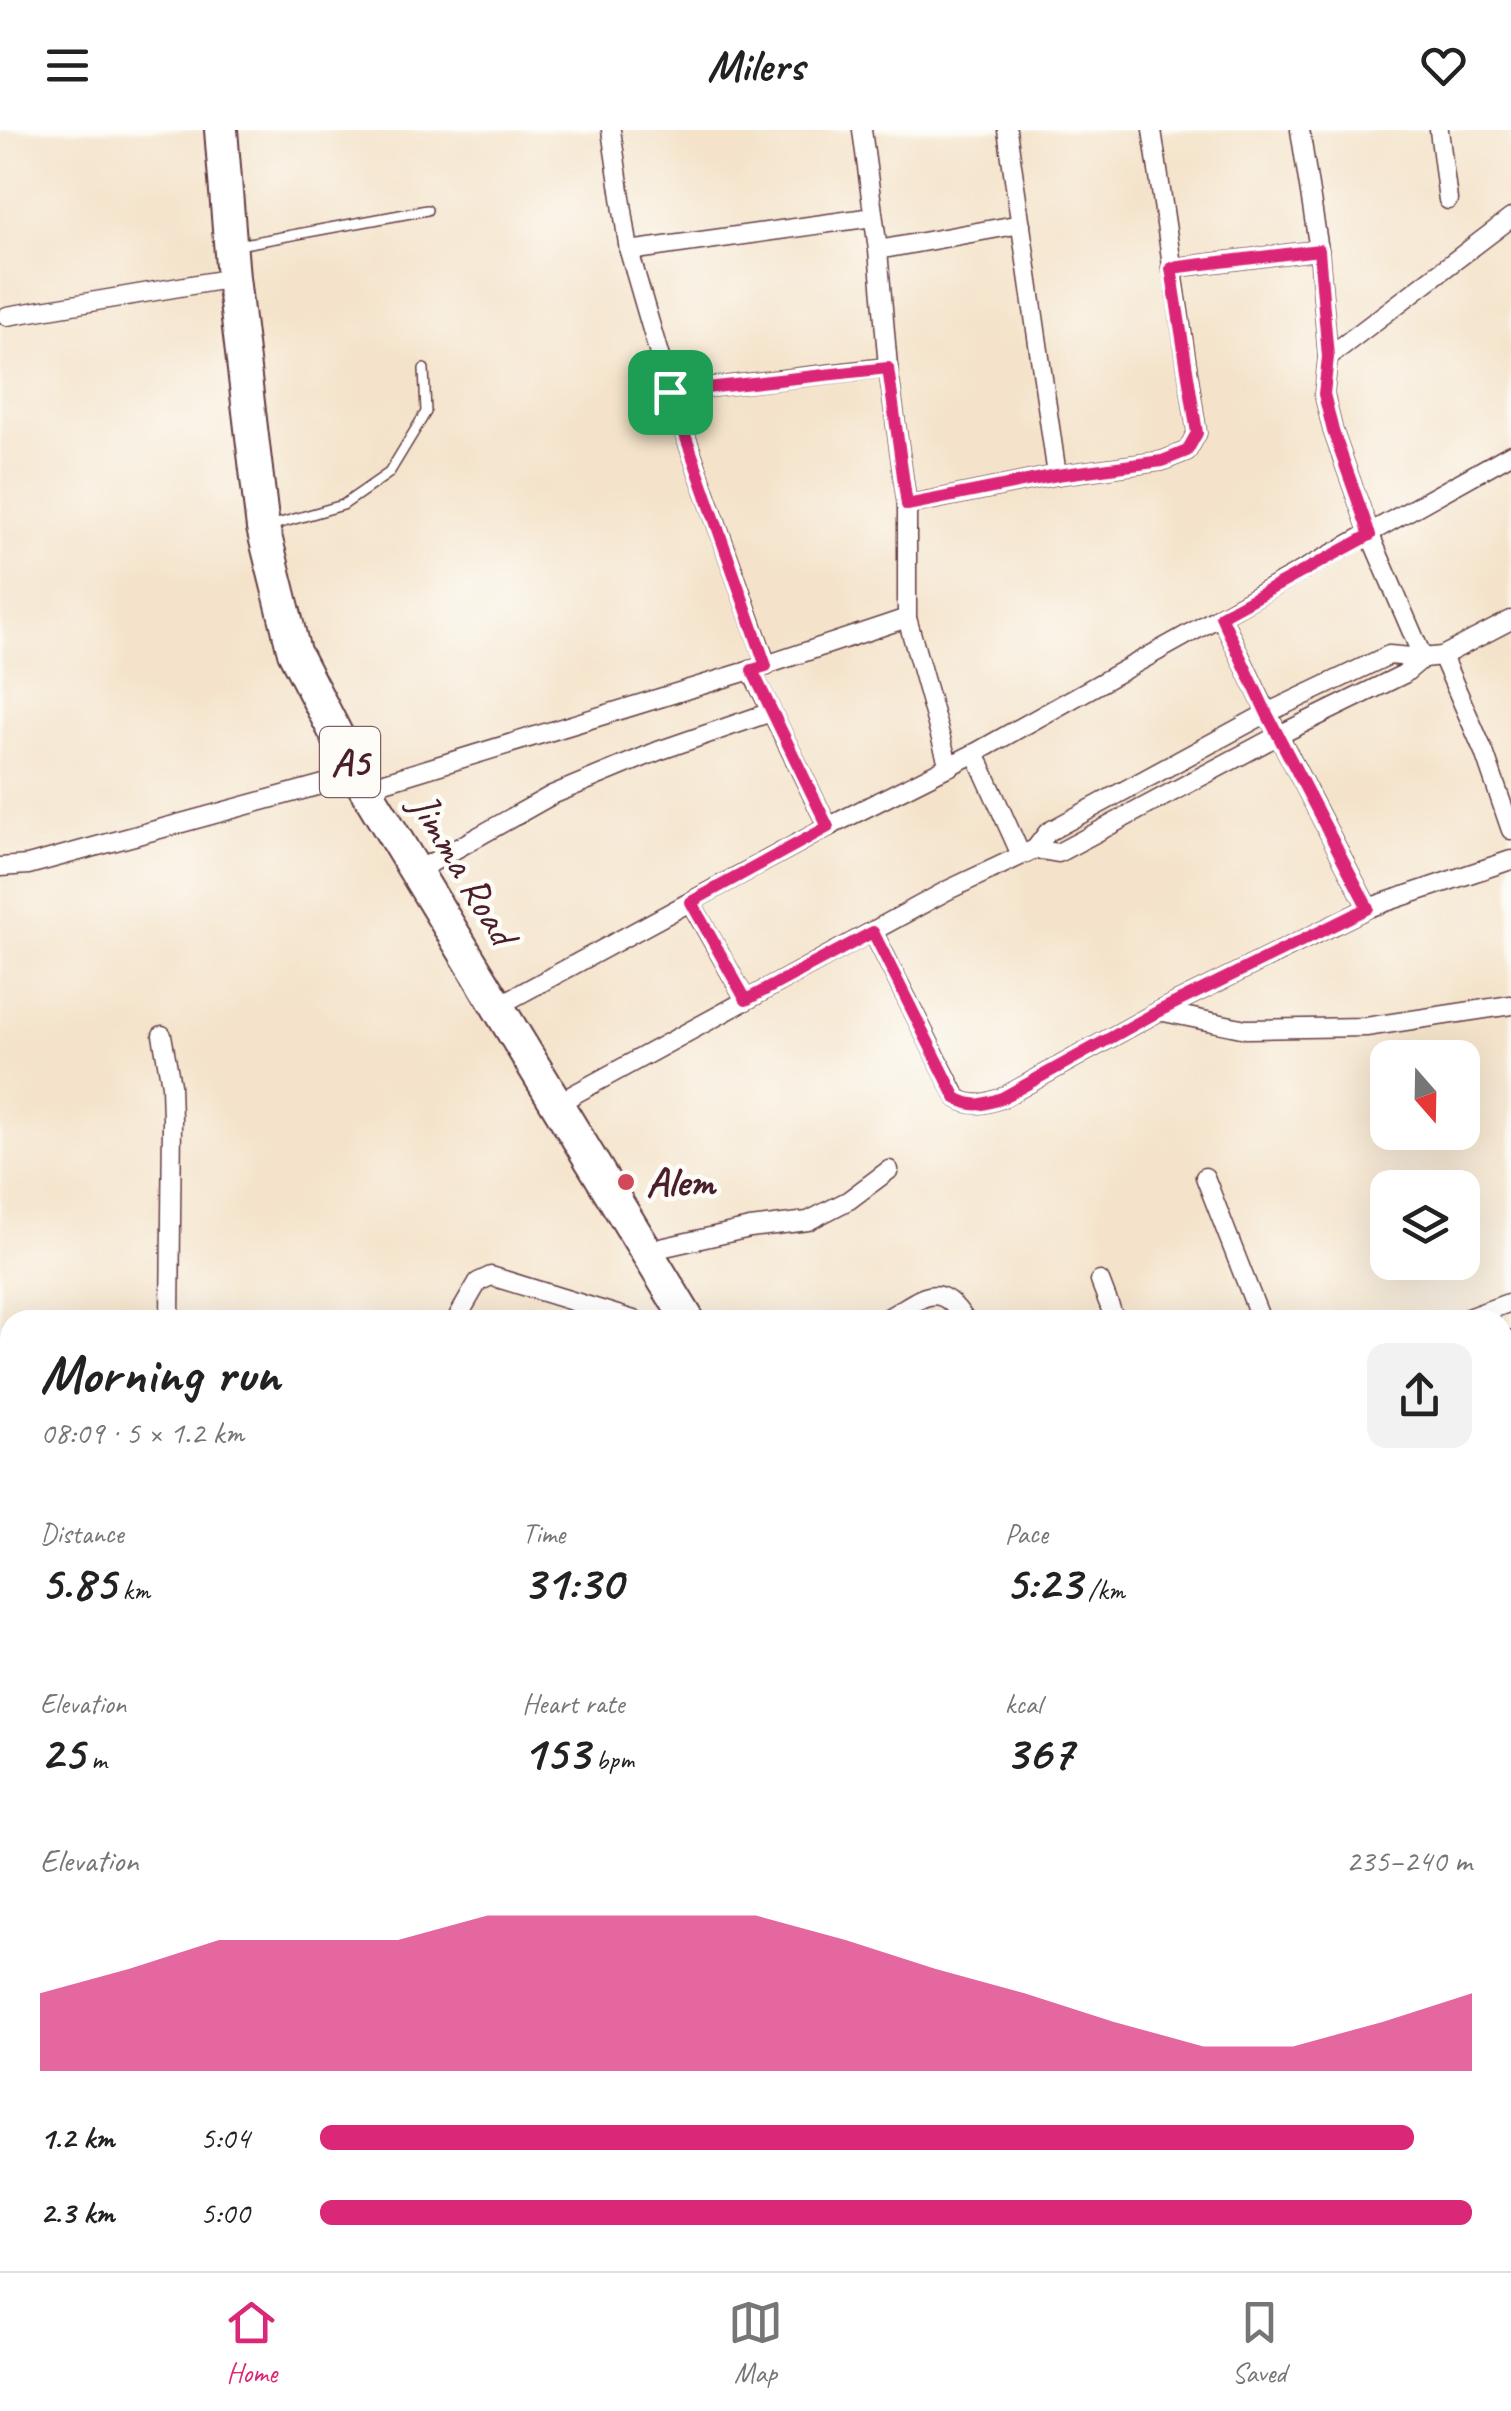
<!DOCTYPE html>
<meta charset="utf-8">
<style>
:root{--surface:#fff;--page:#f2f2f2;--text:#222;--muted:#767676;--line:#e0e0e0;--accent:#db2777}
body{margin:0;font-family:Caveat,sans-serif;background:var(--page);color:var(--text);height:100vh;display:flex;flex-direction:column;font-size:38px;white-space:nowrap}
*{box-sizing:border-box;margin:0}
p{font-size:32px;color:var(--muted)}
.icon{flex:none;width:55px;height:55px;fill:none;stroke:currentColor;stroke-width:2;stroke-linecap:round;stroke-linejoin:round}
.map{position:relative;flex:1;overflow:hidden}
.panel{position:absolute;left:0px;top:1180px;width:1512px;height:962px;display:flex;flex-direction:column;background:var(--surface);border-radius:30px 30px 0 0;box-shadow:0 10px 40px #0002}
.panel>*{flex:none}
.needle{width:65px;rotate:160deg}
.controls{position:absolute;left:1370px;top:910px;display:grid;gap:20px}
.controls a{display:grid;place-items:center;width:110px;height:110px;border-radius:20px;background:var(--surface);box-shadow:0 10px 40px #0002;font-size:50px}
.pin{position:absolute;display:grid;place-items:center;width:85px;height:85px;color:#fff;margin:-42px;border-radius:20px;box-shadow:0 5px 15px #0006}
.round{display:grid;place-items:center;flex:none;width:105px;height:105px;border-radius:20px;background:var(--page)}
.summary{display:flex;align-items:center;justify-content:space-between;height:170px;padding:0 40px}
h1{font-size:55px;font-weight:600;line-height:75px}
.metrics{display:grid;grid-template-columns:repeat(3,1fr);gap:15px;height:170px;padding:10px 40px}
.metrics div{display:grid;align-content:center}
.metrics b{font-size:50px;font-weight:600}
.metrics small{font-size:28px;font-weight:400}
.metrics p{font-size:28px}
.chart{height:280px;padding:20px 40px}
.chart p{display:flex;justify-content:space-between}
.chart svg{width:100%;height:180px;margin-top:10px;fill:var(--accent);opacity:.7}
ul{padding:0 40px;list-style:none;font-size:32px}
li{display:grid;grid-template-columns:160px 120px 1fr;align-items:center;height:75px}
li i{height:25px;border-radius:12px;background:var(--accent)}
header{display:flex;justify-content:space-between;align-items:center;height:130px;padding:0 40px;background:var(--surface);font-size:45px;font-weight:600}
.tabs{display:flex;justify-content:space-around;align-items:center;height:140px;border-top:2px solid var(--line);background:var(--surface);font-size:28px;color:var(--muted)}
.tabs a{display:grid;justify-items:center;gap:5px}
.tabs .selected{color:var(--accent)}
.map>svg:first-child{display:block}
</style>
<header><svg class="icon" aria-label="menu" viewBox="0 0 24 24"><path d="M4 6h16M4 12h16M4 18h16"/></svg>Milers<svg class="icon" aria-label="heart" viewBox="0 0 24 24"><path d="M12 20l-8-8c-3-5 5-10 8-4 3-6 11-1 8 4z"/></svg></header>
<div class="map">
<svg width="1511" height="2141" viewBox="0 0 1511 2141">
<rect width="100%" height="100%" fill="#fdfcf7"/>
<filter id="ink" filterUnits="userSpaceOnUse"><feTurbulence type="fractalNoise" baseFrequency=".01" numOctaves="2"/><feDisplacementMap in="SourceGraphic" scale="20" xChannelSelector="R" yChannelSelector="G"/><feConvolveMatrix kernelMatrix="1 2 1 2 8 2 1 2 1" color-interpolation-filters="sRGB"/></filter>
<filter id="wash" filterUnits="userSpaceOnUse"><feTurbulence type="fractalNoise" baseFrequency=".0048" numOctaves="4" result="noise"/><feDisplacementMap in="SourceGraphic" scale="40" xChannelSelector="R" yChannelSelector="G"/><feGaussianBlur stdDeviation="2.25" result="paint"/><feColorMatrix in="noise" values="0 0 0 0 0 0 0 0 0 0 0 0 0 0 0 0 0 1.4 0 .05"/><feComposite in="paint" operator="in"/></filter>
<g filter="url(#wash)">
<rect width="100%" height="100%" fill="#f4e3ca"/>
</g>
<g filter="url(#ink)">
<g fill="none" stroke-linecap="round" stroke-linejoin="round">
<!-- lane casing -->
<g stroke="#643c43" stroke-width="12">
<g id="lane">
<polyline points="238,115 427,80"/>
<polyline points="270,396 343,375 389,343 426,282 424,239"/>
</g>
</g>
<!-- street casing -->
<g stroke="#643c43" stroke-width="21">
<g id="street">
<polyline points="611,0 629,121 670,262 767,536"/>
<polyline points="862,0 878,120 888,237 907,375 907,488 949,637"/>
<polyline points="1007,0 1057,345"/>
<polyline points="1300,0 1319,120 1328,227 1324,264 1333,301 1370,405 1423,528 1442,526 1511,490"/>
<polyline points="1439,0 1448,70"/>
<polyline points="878,120 1021,94"/>
<polyline points="629,121 873,87"/>
<polyline points="1171,138 1319,120"/>
<polyline points="7,186 233,148"/>
<polyline points="1328,227 1511,88"/>
<polyline points="670,262 888,237"/>
<polyline points="907,375 1057,345 1162,331 1187,321 1197,303 1152,0"/>
<polyline points="1221,486 1267,583 1368,778"/>
<polygon points="1389,525 1423,528 1404,544 1279,605 1058,723 1035,719 1048,702 1267,583"/>
<polyline points="1442,526 1484,622 1511,700"/>
<polyline points="751,540 828,697"/>
<polyline points="975,623 1021,725"/>
<polyline points="365,658 751,540 907,488"/>
<polyline points="0,737 28,735 357,645"/>
<polyline points="415,742 552,665 658,621 771,582"/>
<polyline points="691,773 746,870"/>
<path d="M 873,802 L 957,968 C 974,978 984,974 1002,968 L 1159,881 L 1368,778 L 1511,730"/>
<polyline points="496,877 828,697 975,623 1511,324"/>
<polyline points="1159,881 1246,899 1366,897 1511,875"/>
<polyline points="162,905 171,955 172,990 170,1190"/>
<polyline points="558,973 948,760 1035,719"/>
<polyline points="1205,1047 1261,1190"/>
<polyline points="647,1121 750,1098 808,1091 849,1070 889,1040"/>
<polyline points="1100,1151 1115,1190"/>
<polyline points="456,1190 478,1152 491,1146 634,1190"/>
<path d="M 884,1190 C 922,1170 937,1146 965,1190"/>
<polyline points="1462,1190 1511,1172"/>
<polyline points="1502,1209 1511,1210"/>
<polyline points="0,1298 10,1300"/>
<polyline points="1502,1621 1511,1601"/>
<polyline points="1502,1773 1511,1770"/>
<polyline points="0,1823 10,1823"/>
<polyline points="1502,2114 1510,2141"/>
<polyline points="748,2141 749,2132"/>
</g>
</g>
<!-- highway casing -->
<g stroke="#643c43" stroke-width="36">
<g id="highway">
<polyline points="221,0 233,148 263,398 294,522 357,645 688,1190"/>
<polyline points="1238,2132 1243,2141"/>
</g>
</g>
<!-- lane -->
<use href="#lane" stroke="#fff" stroke-width="9"/>
<!-- street -->
<use href="#street" stroke="#fff" stroke-width="18"/>
<!-- highway -->
<use href="#highway" stroke="#fff" stroke-width="32"/>
</g>
</g>
<g fill="none" stroke-linecap="round" stroke-linejoin="round" filter="url(#ink)">
<!-- route casing -->
<g stroke="#fff" stroke-width="20">
<path id="route" d="M 1319,120 L 1328,227 L 1324,264 L 1333,301 L 1370,405 L 1221,486 L 1267,584 L 1368,778 L 1159,881 L 1002,968 C 983,975 974,978 956,968 L 873,802 L 746,870 L 691,772 L 828,697 L 752,540 L 766,536 L 670,262 L 888,238 L 907,375 L 1057,345 L 1162,331 L 1187,321 L 1197,303 L 1171,138 Z"/>
</g>
<!-- route -->
<use href="#route" stroke="#db2777" stroke-width="12"/>
</g>
<!-- markers -->
<circle fill="#d1495b" stroke="#fdfcf7" stroke-width="4" cx="626" cy="1052" r="10"/>
<g text-anchor="middle" dominant-baseline="central" stroke-width="9" stroke-linejoin="round" paint-order="stroke">
<!-- shield labels -->
<rect fill="#fdfcf7" stroke="#806168" stroke-width="2.5" x="320" y="597" width="60" height="70" rx="8"/>
<g font-size="40" font-weight="bold" fill="#4a1f2b">
<text x="350" y="632">A5</text>
</g>
<!-- street labels -->
<g font-size="42" fill="#4a1f2b" stroke="#fdfcf7">
<text transform="translate(463 739) rotate(59)">Jimma Road</text>
</g>
<!-- poi labels -->
<g font-size="42" font-weight="bold" fill="#4a1f2b" stroke="#fdfcf7" text-anchor="start">
<text x="646" y="1052">Alem</text>
</g>
</g>
</svg>
<div class="controls">
<a><svg class="needle" viewBox="-14 -14 28 28"><path d="M0-13l5 13h-10z" fill="#e53935"/><path d="M0 13l5-13h-10z" fill="#767676"/></svg></a>
<a><svg class="icon" aria-label="layers" viewBox="0 0 24 24"><path d="M12 4l9 5-9 5-9-5zM3 14l9 5 9-5"/></svg></a>
</div>
<div class="pin" style="left:670px;top:262px;background:#1e9e55"><svg class="icon" aria-label="arrive" viewBox="0 0 24 24"><path d="M6 21V4h12l-3 4 3 4H6"/></svg></div>
<section class="panel">
<div class="summary"><div><h1>Morning run</h1><p>08:09 · 5 × 1.2 km</p></div><a class="round"><svg class="icon" aria-label="share" viewBox="0 0 24 24"><path d="M12 15V3M7 8l5-5 5 5M5 13v7h14v-7"/></svg></a></div>
<div class="metrics">
<div><p>Distance</p><b>5.85<small> km</small></b></div>
<div><p>Time</p><b>31:30</b></div>
<div><p>Pace</p><b>5:23<small> /km</small></b></div>
</div>
<div class="metrics">
<div><p>Elevation</p><b>25<small> m</small></b></div>
<div><p>Heart rate</p><b>153<small> bpm</small></b></div>
<div><p>kcal</p><b>367</b></div>
</div>
<div class="chart"><p><span>Elevation</span>235–240 m</p>
<svg viewBox="0 0 160 44" preserveAspectRatio="none"><path d="M0 44V25L10 19L20 12L30 12L40 12L50 6L60 6L70 6L80 6L90 12L100 19L110 25L120 32L130 38L140 38L150 32L160 25V44z"/></svg>
</div>
<ul>
<li><b>1.2 km</b>5:04<i style="width:95%"></i></li>
<li><b>2.3 km</b>5:00<i style="width:100%"></i></li>
</ul>
</section>
</div>
<nav class="tabs">
<a class="selected"><svg class="icon" aria-label="home" viewBox="0 0 24 24"><path d="M3 11l9-7 9 7M6 9v11h12V9"/></svg>Home</a>
<a><svg class="icon" aria-label="map" viewBox="0 0 24 24"><path d="M3 6l6-2 6 2 6-2v14l-6 2-6-2-6 2zM9 4v14M15 6v14"/></svg>Map</a>
<a><svg class="icon" aria-label="saved" viewBox="0 0 24 24"><path d="M7 4h10v16l-5-4-5 4z"/></svg>Saved</a>
</nav>
